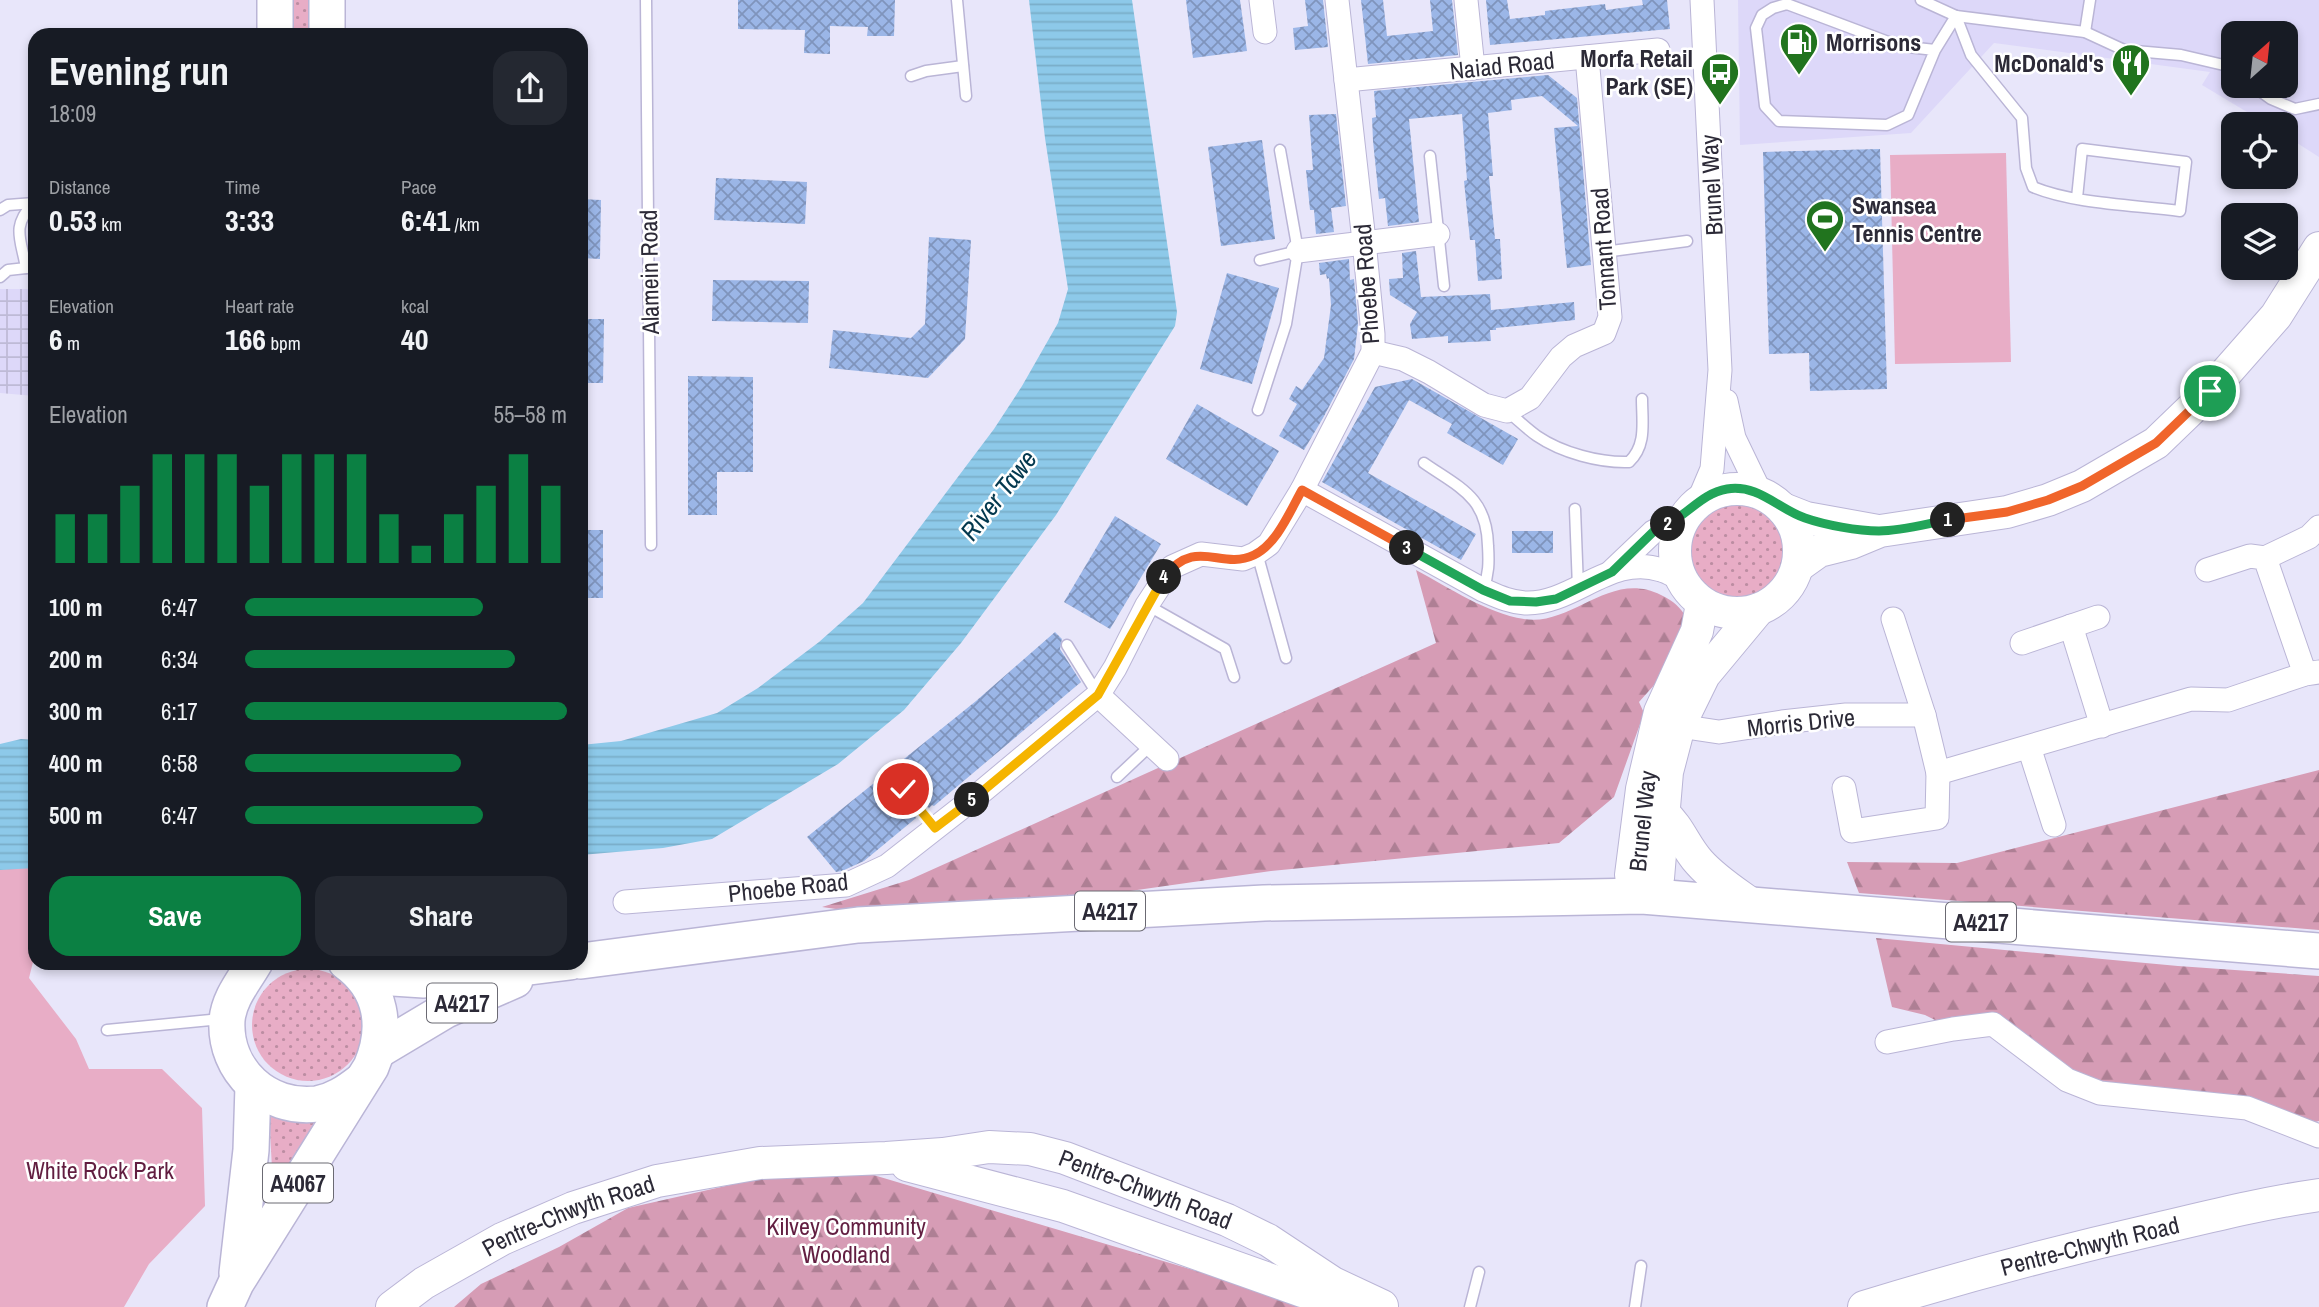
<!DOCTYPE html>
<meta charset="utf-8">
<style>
:root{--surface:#171b24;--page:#242831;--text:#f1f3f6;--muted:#9ea1a6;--accent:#0b8043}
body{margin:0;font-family:"Archivo Narrow",sans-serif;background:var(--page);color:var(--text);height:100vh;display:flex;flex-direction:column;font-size:26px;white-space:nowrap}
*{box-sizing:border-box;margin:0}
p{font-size:23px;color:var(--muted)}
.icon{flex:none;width:38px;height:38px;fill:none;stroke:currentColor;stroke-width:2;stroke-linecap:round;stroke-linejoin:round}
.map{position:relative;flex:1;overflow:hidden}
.details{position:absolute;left:28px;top:28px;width:560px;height:942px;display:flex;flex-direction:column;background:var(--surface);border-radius:21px;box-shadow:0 4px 10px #0003}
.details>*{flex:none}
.needle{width:46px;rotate:27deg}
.tools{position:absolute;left:2221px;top:21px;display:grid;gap:14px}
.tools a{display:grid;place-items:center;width:77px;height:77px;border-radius:14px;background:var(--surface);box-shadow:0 4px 10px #0003;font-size:35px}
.pin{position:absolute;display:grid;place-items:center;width:60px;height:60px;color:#fff;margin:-30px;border:4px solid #fff;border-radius:50%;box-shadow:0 2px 7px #0007}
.km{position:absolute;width:35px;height:35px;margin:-18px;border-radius:50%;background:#222;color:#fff;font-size:19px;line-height:35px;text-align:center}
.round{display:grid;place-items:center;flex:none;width:74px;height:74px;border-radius:21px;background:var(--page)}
.head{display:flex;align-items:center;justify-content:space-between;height:119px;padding:0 21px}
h1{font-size:38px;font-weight:800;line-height:52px}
.stats{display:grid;grid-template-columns:repeat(3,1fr);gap:10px;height:119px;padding:7px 21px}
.stats div{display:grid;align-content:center}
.stats b{font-size:30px;font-weight:800}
.stats small{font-size:19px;font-weight:400}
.stats p{font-size:19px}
.chart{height:196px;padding:14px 21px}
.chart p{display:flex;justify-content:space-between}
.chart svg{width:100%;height:126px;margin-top:7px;stroke:var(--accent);stroke-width:6}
.primary-button{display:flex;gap:14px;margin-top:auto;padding:14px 21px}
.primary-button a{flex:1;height:80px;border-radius:21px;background:var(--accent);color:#fff;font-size:28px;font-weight:800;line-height:80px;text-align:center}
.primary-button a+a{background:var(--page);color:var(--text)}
ul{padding:0 21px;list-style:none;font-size:23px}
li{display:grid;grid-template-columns:112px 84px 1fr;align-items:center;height:52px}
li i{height:18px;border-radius:9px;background:var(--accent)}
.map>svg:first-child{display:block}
</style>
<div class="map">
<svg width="2319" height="1307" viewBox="0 0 2319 1307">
<defs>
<pattern id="industrial-grid" width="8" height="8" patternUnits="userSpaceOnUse" patternTransform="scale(1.75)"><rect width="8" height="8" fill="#ddd8f9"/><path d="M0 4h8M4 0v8" fill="none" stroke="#bebad6"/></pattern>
<pattern id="grass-dots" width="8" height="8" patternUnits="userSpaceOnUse" patternTransform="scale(1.75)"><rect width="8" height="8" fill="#e8adc6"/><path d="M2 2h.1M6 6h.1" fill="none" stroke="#bc8da2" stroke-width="1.8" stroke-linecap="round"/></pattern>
<pattern id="forest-firs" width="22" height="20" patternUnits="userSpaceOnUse" patternTransform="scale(1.75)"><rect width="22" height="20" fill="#d69cb5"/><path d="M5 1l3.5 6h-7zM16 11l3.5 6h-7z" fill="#ae7f94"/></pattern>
<pattern id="water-rules" width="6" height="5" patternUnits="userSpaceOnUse" patternTransform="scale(1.75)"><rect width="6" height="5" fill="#8dc9e9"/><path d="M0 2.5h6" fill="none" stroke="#7aadc8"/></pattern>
<pattern id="building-cross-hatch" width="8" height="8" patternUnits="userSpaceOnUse" patternTransform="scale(1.75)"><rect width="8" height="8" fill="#9bb6e7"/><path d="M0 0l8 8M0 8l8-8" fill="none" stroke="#7f94bc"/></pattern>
</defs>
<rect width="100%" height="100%" fill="#e8e6fa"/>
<!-- built -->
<path fill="#ddd8f9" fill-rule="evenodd" d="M 1738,0 L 2319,0 L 2319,157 L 2286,136 L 2286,124 L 2267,124 L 2202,85 L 2210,72 L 1994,43 L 1911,133 L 1740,145 ZM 2233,33 L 2286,33 L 2286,86 L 2233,86 Z"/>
<!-- industrial -->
<polygon fill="url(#industrial-grid)" points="0,289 35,289 35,396 0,393"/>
<!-- grass -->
<g fill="url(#grass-dots)">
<polygon points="284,0 315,0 314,35 284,35"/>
<circle cx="1735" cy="553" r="49"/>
<circle cx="308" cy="1025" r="56"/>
<polygon points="269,1111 324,1113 267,1218 272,1169"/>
</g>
<!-- forest -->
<g fill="url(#forest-firs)">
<path d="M 1416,570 C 1450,588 1486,613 1524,619 C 1572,627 1610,569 1661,595 C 1675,602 1680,607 1688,620 L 1664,674 L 1639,702 L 1644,713 L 1614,797 L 1559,843 L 1271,871 L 1123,892 L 864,913 L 822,907 L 909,880 L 1436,643 Z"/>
<polygon points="2319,770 2319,930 1859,893 1847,862 1957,863"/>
<polygon points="1876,938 2178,966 2319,976 2319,1121 2298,1127 2100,1093 1993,1024 1953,1029 1925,1015 1892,1007"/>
<polygon points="860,1171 1318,1307 454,1307 481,1284 559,1247 628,1208 761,1178"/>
</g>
<!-- green -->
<g fill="#e8adc6">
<polygon points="2006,153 2011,362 1895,364 1890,155"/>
<polygon points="27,867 35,868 35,954 29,978 76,1039 89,1069 162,1069 202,1108 205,1206 149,1264 124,1307 0,1307 0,870"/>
</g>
<!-- water -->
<g fill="url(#water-rules)">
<polygon points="1029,0 1132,0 1177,312 1175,326 1056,515 961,643 904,710 838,764 712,839 663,848 581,855 581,745 621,741 717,713 758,688 819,642 863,603 994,429 1022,386 1058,323 1068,289 1045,138"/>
<polygon points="21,739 35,740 35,868 0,870 0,744"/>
</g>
<!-- building -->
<g fill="url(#building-cross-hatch)">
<polygon points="738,0 895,0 894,36 867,36 868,27 830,26 830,54 804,53 805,30 738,29"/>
<polygon points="1186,0 1240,0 1247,51 1193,58"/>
<polygon points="1305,0 1323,0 1328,47 1295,50 1293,28 1308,26"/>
<polygon points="1361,0 1383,0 1387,36 1433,31 1430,0 1452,0 1458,55 1368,64"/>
<polygon points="1486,0 1507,0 1510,19 1545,15 1545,11 1605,4 1606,10 1643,5 1642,0 1667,0 1670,29 1490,45"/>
<polygon points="1548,75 1577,98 1591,265 1567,268 1565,249 1554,128 1578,126 1542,96 1511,100 1512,110 1488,113 1493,176 1489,176 1495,239 1500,239 1502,279 1478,281 1475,240 1470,240 1464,181 1467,180 1462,114 1409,119 1419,222 1388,226 1385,198 1379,199 1373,141 1372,118 1376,117 1374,91"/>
<polygon points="1336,114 1346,206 1331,208 1334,232 1316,234 1314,210 1310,210 1306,170 1313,170 1309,115"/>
<polygon points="1262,140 1275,239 1221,246 1208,147"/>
<polygon points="1880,149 1887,389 1810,391 1809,353 1769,354 1763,152"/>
<polygon points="716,178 807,182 805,224 714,220"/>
<polygon points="581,199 601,200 600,259 581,258"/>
<polygon points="929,237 971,240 965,339 928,378 829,368 833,330 911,338 925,324"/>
<polygon points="1416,251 1421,297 1490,294 1491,310 1574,302 1575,320 1496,328 1496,330 1490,330 1491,341 1448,343 1448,336 1412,339 1410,324 1417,312 1390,295 1389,279 1403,278 1402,253"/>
<polygon points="1349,259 1350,280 1354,279 1358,324 1354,359 1323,418 1304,450 1279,436 1297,404 1289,399 1296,386 1302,390 1324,358 1331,305 1329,278 1327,279 1326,274 1320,275 1319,263"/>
<polygon points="1227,273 1279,288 1252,384 1200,369"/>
<polygon points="713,280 809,281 808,323 712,321"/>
<polygon points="581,319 604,319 603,383 581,383"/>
<polygon points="688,376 753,377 753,472 717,472 717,515 688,515"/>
<polygon points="1412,379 1518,439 1503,465 1447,433 1452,424 1409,400 1368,473 1476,534 1461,560 1322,482 1375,387"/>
<polygon points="1197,404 1279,451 1247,506 1166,459"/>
<polygon points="1115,516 1161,544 1110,629 1064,602"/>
<rect x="581" y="530" width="22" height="68"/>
<rect x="1512" y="531" width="41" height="22"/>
<polygon points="1055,632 1062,639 1060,649 1081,682 934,806 932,805 929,808 906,782 899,783 895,787 897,793 916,818 864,861 842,871 836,872 807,837 976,701"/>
</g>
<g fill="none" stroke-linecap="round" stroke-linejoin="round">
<!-- lane casing -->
<g stroke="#bab5d6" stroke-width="13">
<g id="lane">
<polyline points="646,0 651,545"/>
<polyline points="957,0 966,96"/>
<polyline points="1921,0 1956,16 2085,32 2124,50 2181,55 2228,66 2233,70"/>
<path d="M 1956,16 L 1971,55 L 2022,118 L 2026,168 L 2033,187 C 2074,204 2135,205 2180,211 L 2186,162 L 2082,149 L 2077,198"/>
<polyline points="2085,32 2090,0"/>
<polyline points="1935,50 1899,46 1787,4 1773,8 1762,15 1756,28 1765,106 1779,121 1887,125 1908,115 1935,50 1956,16"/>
<polyline points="911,76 926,71 963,66"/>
<polyline points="2253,86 2271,99 2295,109 2319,104"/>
<polyline points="1430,156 1444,286"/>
<polyline points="0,210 8,205 34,203"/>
<polyline points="1604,252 1687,241"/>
<polyline points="1260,260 1298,251"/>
<path d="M 26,268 C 21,238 11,228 33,203"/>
<polyline points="0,277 8,270 35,267"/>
<polyline points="1258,410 1286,324 1298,251 1280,150"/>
<path d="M 1507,411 C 1517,419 1527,429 1537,436 C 1562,453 1600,463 1629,462 C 1647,445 1642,422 1642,399"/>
<path d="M 1424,463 C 1460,488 1487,497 1488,546 C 1489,562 1489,574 1483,590"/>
<polyline points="1575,509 1578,588"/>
<polyline points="1257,553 1286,658"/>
<polyline points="1147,605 1225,649 1234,677"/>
<polyline points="1067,645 1098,695"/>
<polyline points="1117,777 1151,745"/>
<polyline points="903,789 935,828"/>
<polyline points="107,1030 221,1019"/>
<polyline points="1470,1307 1479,1272"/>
<polyline points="1635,1307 1641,1266"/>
</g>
</g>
<!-- street casing -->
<g stroke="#bab5d6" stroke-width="25">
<g id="street">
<polyline points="1261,0 1265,32"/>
<polyline points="1466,0 1473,68"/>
<polyline points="1346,80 1658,50"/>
<polyline points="1298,251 1438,234"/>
<polyline points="1373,352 1403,359 1429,372 1484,405 1507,411 1530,398 1561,357 1574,346 1604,333 1610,317 1587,57"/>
<polyline points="1726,401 1734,438 1761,494"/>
<path d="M 1302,490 L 1483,590 C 1497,596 1509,602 1525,603 C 1573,605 1611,553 1661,570 C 1668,572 1674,576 1681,579"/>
<polyline points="1698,502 1712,469 1720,370 1702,0"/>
<polyline points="2265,558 2309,537 2319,527"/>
<polyline points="2207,570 2250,556 2265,558 2305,674"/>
<polyline points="1612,571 1653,532 1686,514"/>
<polyline points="1893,619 1924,715"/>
<polyline points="2071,626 2102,726"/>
<polyline points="2022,643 2098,617"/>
<polyline points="1098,695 1167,759"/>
<polyline points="1679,726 1719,732 1782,722 1846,715 1924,715 1938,773 2191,699 2228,700 2305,674 2319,672"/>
<polyline points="2029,747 2054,825"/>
<polyline points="1844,788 1852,831 1937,818 1938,773"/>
<polyline points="625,902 846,885 887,866 979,794 1098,695 1115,668 1147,605 1172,567 1201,554 1243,559 1255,554 1269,544 1302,490 1373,352 1373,334 1364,241 1337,0"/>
<polyline points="1887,1042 1953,1029 1993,1024 2067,1080 2100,1093 2247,1108 2319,1136"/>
</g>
</g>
<!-- secondary casing -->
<g stroke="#bab5d6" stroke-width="34">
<g id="secondary">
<circle cx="1737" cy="551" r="62"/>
<polyline points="1783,509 1806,518 1878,531"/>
<polyline points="1798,566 1819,551 1851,543 1880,531 2007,512 2048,500 2082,486 2156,443 2210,391 2276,316 2319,248"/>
<polyline points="1702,604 1697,631 1660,712 1642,789 1631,875 1642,896 1658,878 1667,772 1679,726 1704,675 1758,610"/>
<path d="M 1663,813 C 1680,828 1684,845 1699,862 C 1714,879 1733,891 1751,904"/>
<polyline points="907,1165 1063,1206 1302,1291 1345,1302"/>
<path id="s1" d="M 392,1307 L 424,1283 L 502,1239 L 573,1208 L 657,1181 L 760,1163 L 886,1158 L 943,1154 L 989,1147 L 1030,1149 L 1065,1158 L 1227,1220 L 1268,1240 L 1333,1283 L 1382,1306"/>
<path id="s2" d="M 1864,1307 C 1959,1278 2055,1252 2152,1230 C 2208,1217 2263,1203 2319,1195"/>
</g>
</g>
<!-- primary casing -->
<g stroke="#bab5d6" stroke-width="38">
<g id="primary">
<polyline points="275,0 275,35"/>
<polyline points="327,0 327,35"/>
<polyline points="581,961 858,925 1264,903 1642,896 2319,951"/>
<path d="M 255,962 C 244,981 229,998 227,1020 C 224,1071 267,1110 317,1104 C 334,1101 347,1092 360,1082"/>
<polyline points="362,976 424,980 570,962"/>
<polyline points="379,1050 446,1010 515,980"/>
<polyline points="237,1273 251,1150 253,1086"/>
<path d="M 225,1307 L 236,1283 L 371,1067 C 388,1027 382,988 346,962"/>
</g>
</g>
<!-- lane -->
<use href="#lane" stroke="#fff" stroke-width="10"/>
<!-- street -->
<use href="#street" stroke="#fff" stroke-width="23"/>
<!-- secondary -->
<use href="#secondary" stroke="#fff" stroke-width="32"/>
<!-- primary -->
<use href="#primary" stroke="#fff" stroke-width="35"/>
</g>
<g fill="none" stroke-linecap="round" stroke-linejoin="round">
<!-- split-1 casing -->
<g stroke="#fff" stroke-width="14">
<polyline id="split-1" points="1948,520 2007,512 2048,500 2082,486 2156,443 2210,391"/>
</g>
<!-- split-2 casing -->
<g stroke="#fff" stroke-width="14">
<path id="split-2" d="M 1668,524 C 1689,513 1703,493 1727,489 C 1759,484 1778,509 1805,518 C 1825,525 1858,531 1879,531 C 1901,531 1926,524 1948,520"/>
</g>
<!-- split-3 casing -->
<g stroke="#fff" stroke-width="14">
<polyline id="split-3" points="1407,548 1483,590 1510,601 1536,602 1556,599 1612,572 1653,532 1668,524"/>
</g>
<!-- split-4 casing -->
<g stroke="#fff" stroke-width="14">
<path id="split-4" d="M 1164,577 C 1197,536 1220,571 1254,555 C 1277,544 1290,511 1302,490 L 1407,548"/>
</g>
<!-- split-5 casing -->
<g stroke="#fff" stroke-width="14">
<polyline id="split-5" points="972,800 1098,695 1164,577"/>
</g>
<!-- split-6 casing -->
<g stroke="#fff" stroke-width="14">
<polyline id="split-6" points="903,789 935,828 972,800"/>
</g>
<!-- split-1 -->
<use href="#split-1" stroke="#f0652b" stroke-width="9"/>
<!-- split-2 -->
<use href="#split-2" stroke="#22a559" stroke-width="9"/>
<!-- split-3 -->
<use href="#split-3" stroke="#22a559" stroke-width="9"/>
<!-- split-4 -->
<use href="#split-4" stroke="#f0652b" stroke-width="9"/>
<!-- split-5 -->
<use href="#split-5" stroke="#f5b400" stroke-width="9"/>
<!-- split-6 -->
<use href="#split-6" stroke="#f5b400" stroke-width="9"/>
</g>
<!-- icons -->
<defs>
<g id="fuel-pin" transform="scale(2.0125)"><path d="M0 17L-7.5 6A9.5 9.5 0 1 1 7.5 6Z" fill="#21741e" stroke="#fff"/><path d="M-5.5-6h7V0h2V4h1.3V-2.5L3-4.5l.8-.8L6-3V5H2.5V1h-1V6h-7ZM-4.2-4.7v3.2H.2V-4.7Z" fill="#fff"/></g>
<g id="restaurant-pin" transform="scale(2.0125)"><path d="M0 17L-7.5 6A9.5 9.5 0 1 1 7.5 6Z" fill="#21741e" stroke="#fff"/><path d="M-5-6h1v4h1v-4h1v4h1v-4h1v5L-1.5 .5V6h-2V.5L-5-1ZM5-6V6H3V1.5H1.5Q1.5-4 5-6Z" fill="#fff"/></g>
<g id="bus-pin" transform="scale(2.0125)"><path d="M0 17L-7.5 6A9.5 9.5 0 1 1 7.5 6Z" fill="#21741e" stroke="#fff"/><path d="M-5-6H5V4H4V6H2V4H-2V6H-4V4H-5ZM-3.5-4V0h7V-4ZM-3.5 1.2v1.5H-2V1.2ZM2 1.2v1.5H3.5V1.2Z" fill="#fff"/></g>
<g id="stadium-pin" transform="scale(2.0125)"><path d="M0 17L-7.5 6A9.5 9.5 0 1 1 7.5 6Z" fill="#21741e" stroke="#fff"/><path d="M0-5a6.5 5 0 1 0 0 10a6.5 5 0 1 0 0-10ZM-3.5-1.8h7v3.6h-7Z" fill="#fff"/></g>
</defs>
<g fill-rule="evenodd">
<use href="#fuel-pin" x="1799" y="42"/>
<use href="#restaurant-pin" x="2131" y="63"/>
<use href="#bus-pin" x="1720" y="72"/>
<use href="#stadium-pin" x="1825" y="219"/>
</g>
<g text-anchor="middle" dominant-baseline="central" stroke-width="5" stroke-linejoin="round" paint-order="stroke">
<!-- shield labels -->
<g fill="#fff" stroke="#6b6a73" stroke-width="2">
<rect x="1075" y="891.5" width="70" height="39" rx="5"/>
<rect x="1946" y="902.5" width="70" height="39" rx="5"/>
<rect x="427" y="983.5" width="70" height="39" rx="5"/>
<rect x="263" y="1163.5" width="70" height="39" rx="5"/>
</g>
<g font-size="23" font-weight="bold" fill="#2c2a37">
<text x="1110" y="911">A4217</text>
<text x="1981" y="922">A4217</text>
<text x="462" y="1003">A4217</text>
<text x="298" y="1183">A4067</text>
</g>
<!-- poi labels -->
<g font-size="24" font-weight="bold" fill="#2c2a37" stroke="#fff" text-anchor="start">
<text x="1826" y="42">Morrisons</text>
<text x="1693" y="58" text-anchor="end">Morfa Retail<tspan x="1693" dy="28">Park (SE)</tspan></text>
<text x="2104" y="63" text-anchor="end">McDonald's</text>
<text x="1852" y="205">Swansea<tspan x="1852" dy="28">Tennis Centre</tspan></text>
</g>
<!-- street labels -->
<g font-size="24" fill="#2c2a37" stroke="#fff">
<text transform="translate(1502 65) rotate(-6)">Naiad Road</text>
<text transform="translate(1711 185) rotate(-93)">Brunel Way</text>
<text transform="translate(1603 249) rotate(-94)">Tonnant Road</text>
<text transform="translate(649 272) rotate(-91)">Alamein Road</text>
<text transform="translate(1366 284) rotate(-94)">Phoebe Road</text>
<text transform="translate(1801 722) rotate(-6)">Morris Drive</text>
<text transform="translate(1642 821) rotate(-84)">Brunel Way</text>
<text transform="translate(788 887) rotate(-6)">Phoebe Road</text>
<text stroke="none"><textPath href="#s1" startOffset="793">Pentre-Chwyth Road</textPath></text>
<text stroke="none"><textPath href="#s1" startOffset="200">Pentre-Chwyth Road</textPath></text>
<text stroke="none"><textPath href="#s2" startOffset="234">Pentre-Chwyth Road</textPath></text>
</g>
<!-- park labels -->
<g font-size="24" fill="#621e41" stroke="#fff">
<text x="100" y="1170">White Rock Park</text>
<text x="846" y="1226">Kilvey Community<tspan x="846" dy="28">Woodland</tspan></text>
</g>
<!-- water labels -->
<g font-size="26" font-style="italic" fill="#03384e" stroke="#fff">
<text transform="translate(998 495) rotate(-52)">River Tawe</text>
</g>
</g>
</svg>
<div class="tools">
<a><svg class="needle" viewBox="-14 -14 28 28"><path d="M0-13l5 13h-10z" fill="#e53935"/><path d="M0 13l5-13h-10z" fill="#9ea1a6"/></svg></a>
<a><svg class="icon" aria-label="locate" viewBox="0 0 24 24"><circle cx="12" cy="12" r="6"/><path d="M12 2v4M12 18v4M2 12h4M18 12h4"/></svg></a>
<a><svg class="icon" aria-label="layers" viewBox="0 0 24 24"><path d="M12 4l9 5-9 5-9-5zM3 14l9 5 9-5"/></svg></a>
</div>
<div class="pin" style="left:2210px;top:391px;background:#1e9e55"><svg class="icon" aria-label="arrive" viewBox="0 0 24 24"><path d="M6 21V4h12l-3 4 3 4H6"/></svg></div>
<div class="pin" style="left:903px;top:789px;background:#d93025"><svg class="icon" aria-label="check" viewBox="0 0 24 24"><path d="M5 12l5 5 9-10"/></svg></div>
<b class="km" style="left:1948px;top:520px">1</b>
<b class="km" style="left:1668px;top:524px">2</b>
<b class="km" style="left:1407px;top:548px">3</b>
<b class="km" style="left:1164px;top:577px">4</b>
<b class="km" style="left:972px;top:800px">5</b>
<section class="details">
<div class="head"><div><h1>Evening run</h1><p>18:09</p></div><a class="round"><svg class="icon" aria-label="share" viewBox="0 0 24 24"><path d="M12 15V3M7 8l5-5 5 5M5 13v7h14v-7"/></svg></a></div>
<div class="stats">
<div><p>Distance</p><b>0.53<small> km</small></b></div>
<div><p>Time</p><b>3:33</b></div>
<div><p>Pace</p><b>6:41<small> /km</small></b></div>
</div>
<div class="stats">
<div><p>Elevation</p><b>6<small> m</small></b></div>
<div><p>Heart rate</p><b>166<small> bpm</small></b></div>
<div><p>kcal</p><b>40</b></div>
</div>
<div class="chart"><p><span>Elevation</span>55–58 m</p>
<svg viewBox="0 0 160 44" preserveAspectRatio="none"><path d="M5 44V27M15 44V27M25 44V17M35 44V6M45 44V6M55 44V6M65 44V17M75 44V6M85 44V6M95 44V6M105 44V27M115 44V38M125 44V27M135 44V17M145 44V6M155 44V17"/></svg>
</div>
<ul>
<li><b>100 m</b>6:47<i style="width:74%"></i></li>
<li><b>200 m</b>6:34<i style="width:84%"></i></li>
<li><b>300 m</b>6:17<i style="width:100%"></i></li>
<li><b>400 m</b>6:58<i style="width:67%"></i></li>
<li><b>500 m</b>6:47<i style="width:74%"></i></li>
</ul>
<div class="primary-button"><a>Save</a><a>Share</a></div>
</section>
</div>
